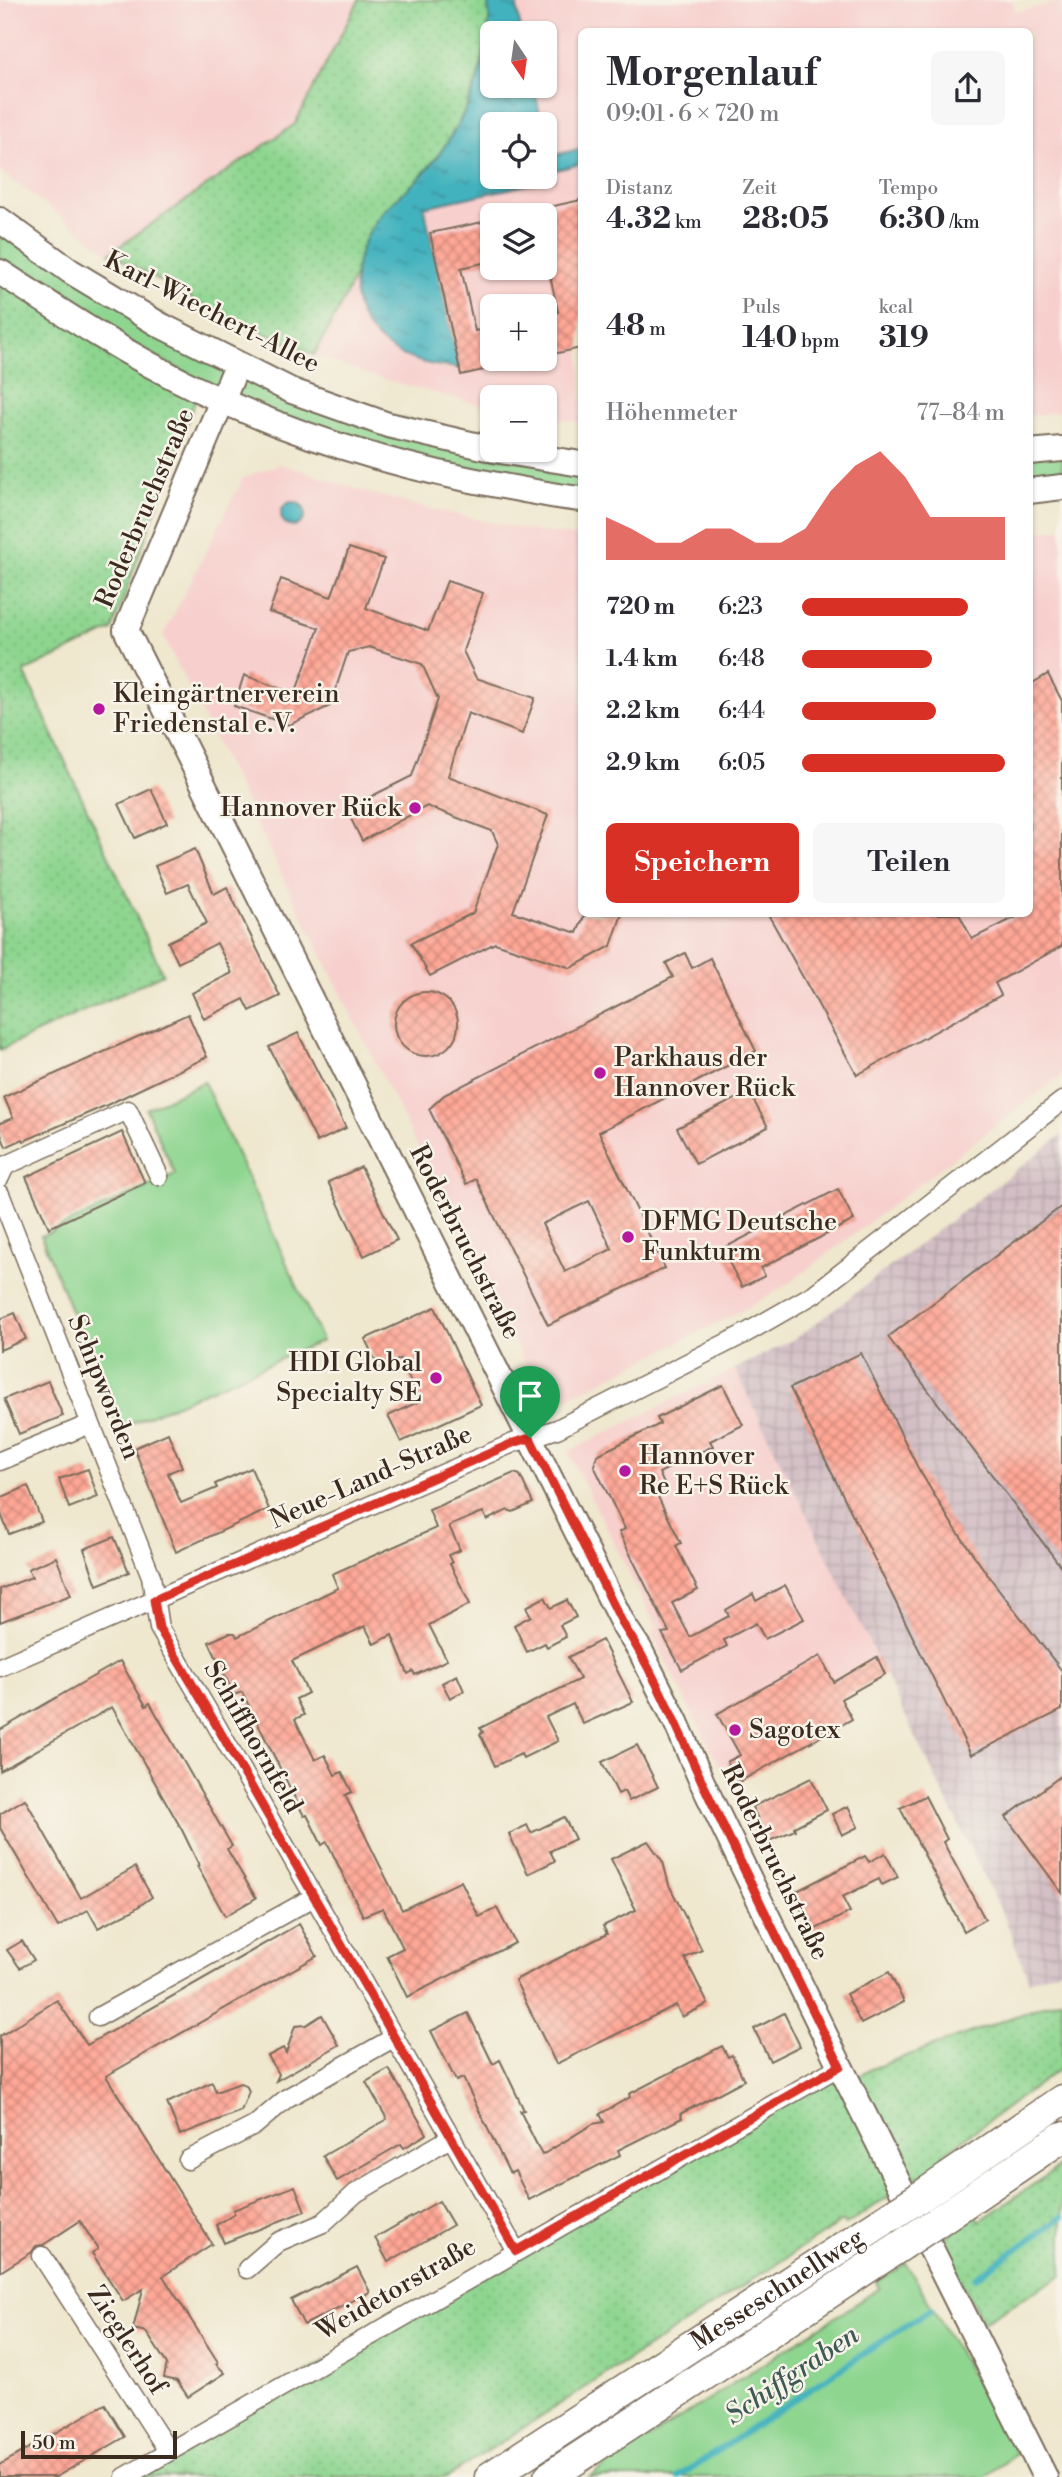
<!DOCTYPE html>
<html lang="de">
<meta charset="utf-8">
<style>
:root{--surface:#fff;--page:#f7f7f7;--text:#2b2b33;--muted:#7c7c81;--accent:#d93025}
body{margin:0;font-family:"Libre Bodoni",serif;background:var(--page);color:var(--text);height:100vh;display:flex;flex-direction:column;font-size:26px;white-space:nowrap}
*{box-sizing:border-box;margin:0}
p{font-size:23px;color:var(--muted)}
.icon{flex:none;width:38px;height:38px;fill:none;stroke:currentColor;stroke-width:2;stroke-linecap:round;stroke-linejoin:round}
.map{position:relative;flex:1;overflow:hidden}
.side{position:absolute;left:578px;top:28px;width:455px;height:889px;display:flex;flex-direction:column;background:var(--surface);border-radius:10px;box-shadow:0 2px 5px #0004}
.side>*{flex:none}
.needle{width:46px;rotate:167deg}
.tools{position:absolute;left:480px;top:21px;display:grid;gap:14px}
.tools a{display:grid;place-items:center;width:77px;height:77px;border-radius:10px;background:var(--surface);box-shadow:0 2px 5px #0004;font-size:35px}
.scale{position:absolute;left:21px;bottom:18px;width:156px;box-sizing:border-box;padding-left:7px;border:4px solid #3b2a1e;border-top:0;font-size:19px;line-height:24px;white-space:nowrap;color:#3b2a1e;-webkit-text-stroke:5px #f7f3e8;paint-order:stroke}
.pin{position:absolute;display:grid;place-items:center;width:60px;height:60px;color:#fff;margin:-72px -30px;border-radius:50% 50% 50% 0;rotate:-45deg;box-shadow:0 0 7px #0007}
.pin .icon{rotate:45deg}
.round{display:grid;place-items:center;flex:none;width:74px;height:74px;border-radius:10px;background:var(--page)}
.summary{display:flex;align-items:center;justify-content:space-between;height:119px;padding:0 28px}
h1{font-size:38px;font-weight:700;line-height:52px}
.figures{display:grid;grid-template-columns:repeat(3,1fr);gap:10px;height:119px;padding:7px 28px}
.figures div{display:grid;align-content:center}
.figures b{font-size:30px;font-weight:700}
.figures small{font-size:19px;font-weight:400}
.figures p{font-size:19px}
.chart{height:196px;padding:14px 28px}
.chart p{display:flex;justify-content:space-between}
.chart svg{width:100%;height:126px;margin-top:7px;fill:var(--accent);opacity:.7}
.primary-button{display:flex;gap:14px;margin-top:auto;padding:14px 28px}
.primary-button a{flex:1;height:80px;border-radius:10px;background:var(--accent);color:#fff;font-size:28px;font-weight:700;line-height:80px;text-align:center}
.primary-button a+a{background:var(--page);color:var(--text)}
ul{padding:0 28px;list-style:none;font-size:23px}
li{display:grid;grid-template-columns:112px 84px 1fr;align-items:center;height:52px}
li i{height:18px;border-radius:9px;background:var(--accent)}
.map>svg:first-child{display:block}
</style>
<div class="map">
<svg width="1062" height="2477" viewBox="0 0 1062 2477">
<defs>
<pattern id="industrial-grid" width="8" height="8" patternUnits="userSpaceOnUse" patternTransform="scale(1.75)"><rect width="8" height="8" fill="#d2bec4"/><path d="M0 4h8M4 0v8" fill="none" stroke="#b5a3a8"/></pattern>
<pattern id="park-dots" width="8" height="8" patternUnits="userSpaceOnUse" patternTransform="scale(1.75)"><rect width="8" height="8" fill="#8ed590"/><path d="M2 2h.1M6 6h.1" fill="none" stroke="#7bb77c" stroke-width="1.8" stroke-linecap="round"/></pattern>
<pattern id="water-ripples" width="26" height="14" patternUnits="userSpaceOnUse" patternTransform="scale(1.75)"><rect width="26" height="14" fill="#43b2be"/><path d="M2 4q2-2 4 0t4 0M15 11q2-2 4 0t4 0" fill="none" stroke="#39919a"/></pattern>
<pattern id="building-cross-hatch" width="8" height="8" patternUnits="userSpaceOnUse" patternTransform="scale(1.75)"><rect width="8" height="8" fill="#ffa796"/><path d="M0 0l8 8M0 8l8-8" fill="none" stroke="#d0887a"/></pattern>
</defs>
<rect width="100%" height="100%" fill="#f7f3e8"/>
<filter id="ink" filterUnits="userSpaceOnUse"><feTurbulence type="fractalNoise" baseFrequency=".0143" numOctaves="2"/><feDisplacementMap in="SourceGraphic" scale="14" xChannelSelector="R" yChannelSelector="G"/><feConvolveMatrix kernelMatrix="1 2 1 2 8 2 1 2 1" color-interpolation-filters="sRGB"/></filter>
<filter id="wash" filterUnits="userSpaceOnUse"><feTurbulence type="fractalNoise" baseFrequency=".00686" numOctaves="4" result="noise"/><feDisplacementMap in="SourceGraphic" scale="28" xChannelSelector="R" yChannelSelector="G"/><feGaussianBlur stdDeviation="1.57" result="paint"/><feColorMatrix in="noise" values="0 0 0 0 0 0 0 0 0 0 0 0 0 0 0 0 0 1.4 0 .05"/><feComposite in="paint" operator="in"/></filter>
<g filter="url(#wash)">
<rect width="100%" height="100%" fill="#efe7ce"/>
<!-- built -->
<g fill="#f7d0ce" fill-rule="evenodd">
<polygon points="0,0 359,0 295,124 110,253 0,171"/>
<path d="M 488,0 L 1013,0 L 1015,12 L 1062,1 L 1062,411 L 1029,416 L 1029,32 L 581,32 L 581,422 L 544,417 L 544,397 L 492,397 L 492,408 L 375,377 L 314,355 L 353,281 L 368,232 L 486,46 ZM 492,33 L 544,33 L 544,86 L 492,86 ZM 492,124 L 544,124 L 544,177 L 492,177 ZM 492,215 L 544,215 L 544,268 L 492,268 ZM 492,306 L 544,306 L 544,359 L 492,359 Z"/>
<polygon points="281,464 366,492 426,508 522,529 581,537 581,914 1029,914 1029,532 1062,529 1062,1075 791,1282 753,1305 562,1401 550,1402 541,1395 163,636 243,478"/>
<polygon points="735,1369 885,1674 720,1768 651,1632 657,1628 568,1452"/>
</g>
<!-- industrial -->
<polygon fill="url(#industrial-grid)" points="1062,1135 1062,1969 1029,1981 1007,1923 735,1369 798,1337"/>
<!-- grass -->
<g fill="#8ed590" stroke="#648057" stroke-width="2">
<polygon points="0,220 292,391 581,464 581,499 280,424 0,272"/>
<polygon points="1062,449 1062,487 1029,491 1029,452"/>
<polygon points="204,1082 322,1341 119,1429 41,1236 175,1174 146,1109"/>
<polygon points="906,2263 1017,2453 985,2477 589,2477 880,2288 877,2282"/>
</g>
<!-- park -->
<g fill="url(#park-dots)" stroke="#648057" stroke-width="2">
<path d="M 359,0 L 488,0 C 488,7 490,14 489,21 C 484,78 460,133 422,175 C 406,194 384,208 371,229 C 361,243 360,263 353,279 C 343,305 327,330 314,355 L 212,310 L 110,253 L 295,124 Z"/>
<polygon points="0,283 199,390 112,630 24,672 163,974 0,1050"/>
<polygon points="1062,1999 1062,2067 943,2154 945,2159 846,2225 843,2221 447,2477 125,2477 840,2066 849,2083 871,2069"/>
<polygon points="1062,2165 1062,2275 983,2322 939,2241 976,2216 980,2221"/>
</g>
<!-- water -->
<g fill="url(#water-ripples)" stroke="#3f6e6e" stroke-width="2">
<path d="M 488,0 L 516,0 L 521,33 L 492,33 L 492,86 L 534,86 L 542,124 L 492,124 L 492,177 L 544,177 L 544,132 L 549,156 L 581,149 L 581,164 L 552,171 L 554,179 L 424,207 L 460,368 C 425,366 387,356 366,325 C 343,290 358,242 383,212 C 396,197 413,186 426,171 C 441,154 453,134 464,113 C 478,85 487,53 489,21 C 490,14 488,7 488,0 Z"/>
<circle cx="293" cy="514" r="12"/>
</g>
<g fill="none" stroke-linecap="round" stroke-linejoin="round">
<!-- stream -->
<g stroke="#43b2be" stroke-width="6">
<polyline points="975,2278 1062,2217"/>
<polyline points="678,2477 931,2309"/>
</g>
</g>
<g id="blocks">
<!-- building -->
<g fill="url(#building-cross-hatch)" fill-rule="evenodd">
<polygon points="581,200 581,348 544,356 544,315 558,312 544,248 544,208"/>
<polygon points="492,220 492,261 461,268 475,331 492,327 492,368 461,375 430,233"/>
<polygon points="349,548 384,559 366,608 428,631 447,581 483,593 463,651 476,678 535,698 522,734 468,713 448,776 548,815 513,912 577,933 585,914 622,914 611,946 571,968 495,943 430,976 411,943 473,913 498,844 492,831 427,806 362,841 346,809 412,776 438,699 422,664 369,647 348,652 330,706 289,725 234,706 244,675 295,694 319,628 269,612 281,579 331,597"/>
<polygon points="1048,674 1062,701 1062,946 995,983 1001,995 857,1075 768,914 959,914 972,939 1022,914 1029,914 1029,685"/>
<polygon points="151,789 167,823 135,838 119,804"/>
<polygon points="195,849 214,894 227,887 280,996 250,1011 244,999 204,1019 192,993 232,973 217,943 178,963 168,942 207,923 188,884 167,893 155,866"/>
<path d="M 685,953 L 692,968 L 710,958 L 756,1051 L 599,1132 L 665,1268 L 548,1325 L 476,1179 L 466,1184 L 429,1109 L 444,1095 L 673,977 L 666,963 ZM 589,1201 L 612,1249 L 565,1272 L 542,1224 Z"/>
<circle cx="426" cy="1024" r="32"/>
<polygon points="188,1014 207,1057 107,1105 24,1141 23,1139 6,1147 0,1132 0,1123 13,1118 4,1097"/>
<polygon points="298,1033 346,1128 317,1142 269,1047"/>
<polygon points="749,1092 768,1127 696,1164 677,1128"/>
<polygon points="122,1132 145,1183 49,1228 26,1177"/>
<polygon points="361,1167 397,1240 364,1256 328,1182"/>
<polygon points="838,1189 854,1220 761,1268 765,1276 742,1287 722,1249"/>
<polygon points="1062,1206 1062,1568 888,1337"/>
<polygon points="435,1307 481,1405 401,1442 388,1416 420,1401 400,1359 379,1368 365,1339"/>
<polygon points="15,1313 26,1339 0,1350 0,1319"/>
<polygon points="861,1353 918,1468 950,1521 987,1574 1062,1671 1062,1710 971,1755 790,1388"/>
<polygon points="48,1381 63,1416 19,1434 4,1399"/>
<polygon points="723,1385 743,1425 710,1441 713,1446 659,1473 664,1484 654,1489 681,1543 676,1546 698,1590 672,1603 690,1637 729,1616 726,1610 753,1594 756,1601 785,1585 804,1619 765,1639 756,1623 724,1640 727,1646 682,1670 662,1633 669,1632 619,1532 625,1529 594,1466 597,1455 660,1424 657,1418"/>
<polygon points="168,1433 182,1467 168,1473 181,1503 217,1488 215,1484 251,1468 269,1509 176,1552 134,1448"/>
<polygon points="88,1469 98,1497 69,1508 59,1479"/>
<polygon points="514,1473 520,1475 533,1503 513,1512 508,1510 487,1520 483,1512 449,1526 460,1550 448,1555 452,1563 450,1564 470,1604 429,1625 447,1660 415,1675 413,1671 408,1674 392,1635 374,1644 365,1626 292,1661 308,1693 296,1699 304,1715 295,1719 315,1760 325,1755 335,1775 342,1772 352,1792 345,1795 402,1910 461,1881 479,1917 497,1908 515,1943 407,1997 387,1956 403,1948 383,1908 363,1916 327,1842 322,1845 307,1815 304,1816 242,1692 234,1695 209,1642 229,1633 235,1633 237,1637 338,1588 332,1574 436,1528 429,1510"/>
<polygon points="28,1486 42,1522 9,1534 0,1512 0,1498"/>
<polygon points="114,1537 129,1572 97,1585 84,1549"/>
<polygon points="56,1557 71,1595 0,1622 0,1589 32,1577 28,1569"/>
<polygon points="545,1597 551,1608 567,1600 576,1617 560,1625 566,1637 547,1647 545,1643 527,1652 514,1625 531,1616 526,1607"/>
<polygon points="602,1640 633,1702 583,1724 573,1704 546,1717 558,1741 523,1758 521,1754 495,1766 480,1734 483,1732 480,1728 580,1679 568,1657"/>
<polygon points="820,1656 834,1682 877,1657 885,1674 841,1699 852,1719 739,1782 727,1762 740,1755 717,1714"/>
<polygon points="120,1661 146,1706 150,1703 201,1792 232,1846 227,1849 256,1898 225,1916 197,1866 199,1865 182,1830 112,1707 0,1771 0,1730"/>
<polygon points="457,1675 464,1691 450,1698 442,1683"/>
<polygon points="637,1745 658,1787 629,1801 624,1791 618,1794 602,1762"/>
<polygon points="1062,1775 1062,1893 1006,1817"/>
<polygon points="811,1778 827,1810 794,1827 795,1830 769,1841 752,1807"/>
<polygon points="925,1796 947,1839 943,1842 985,1919 964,1931 900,1808"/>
<polygon points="25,1799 81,1898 135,1867 152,1897 132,1911 98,1928 88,1910 58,1927 0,1828 0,1814"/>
<polygon points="848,1806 858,1827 842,1835 832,1814"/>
<polygon points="564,1817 575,1839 550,1851 555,1861 528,1874 509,1834 527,1825 531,1833"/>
<polygon points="648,1841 663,1862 669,1885 702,1950 685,1958 708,2004 682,2017 676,2005 556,2064 515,1980 607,1934 603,1926 636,1910 611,1859"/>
<polygon points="885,1853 898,1877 882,1885 879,1879 842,1897 850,1912 812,1931 793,1893 865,1856 869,1862"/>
<polygon points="299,1924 317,1956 106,2076 212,2244 163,2276 218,2362 216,2364 225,2373 188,2397 177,2381 164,2378 167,2364 146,2332 133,2329 143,2289 123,2301 92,2253 98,2249 80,2221 43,2245 36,2246 32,2252 0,2272 0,2036 57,2000 87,2045"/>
<polygon points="22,1941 34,1960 20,1968 7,1950"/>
<polygon points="889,1972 904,2002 861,2024 846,1994"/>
<polygon points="468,2013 493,2064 500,2060 524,2110 520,2111 542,2155 593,2124 604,2122 600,2114 630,2097 629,2094 722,2046 728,2057 732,2055 744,2080 680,2114 682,2118 618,2150 620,2155 529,2200 515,2171 511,2173 509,2172 463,2078 456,2081 431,2031"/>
<polygon points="784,2013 800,2046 770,2061 754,2029"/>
<polygon points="322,2015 339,2045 276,2081 279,2074 268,2056 283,2048 286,2053 295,2026 306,2025"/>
<polygon points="389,2069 427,2134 404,2148 401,2144 337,2181 323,2156 387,2119 366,2082"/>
<polygon points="212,2082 216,2092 240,2083 246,2085 249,2091 241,2111 180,2135 167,2103"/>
<polygon points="295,2186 305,2211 224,2243 216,2225 235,2214 233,2210"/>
<polygon points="439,2201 453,2225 388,2262 375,2238"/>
<polygon points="357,2267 370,2292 304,2325 291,2300"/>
<polygon points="105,2404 125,2437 56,2477 0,2477 0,2465"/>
</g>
</g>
</g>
<g filter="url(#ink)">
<use href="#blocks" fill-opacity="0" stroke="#7a6c5c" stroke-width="2"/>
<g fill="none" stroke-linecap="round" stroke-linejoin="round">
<!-- street casing -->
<g stroke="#7a6c5c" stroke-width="21">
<g id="street">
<polyline points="0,1177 5,1166 128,1110 159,1176"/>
<polyline points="0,1194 151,1576 159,1628 214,1721 516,2251"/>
<polyline points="0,1461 90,1424"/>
<polyline points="0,1667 513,1443 557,1429 746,1333 814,1294 1062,1101"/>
<polyline points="98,2017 314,1897"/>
<polyline points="188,2160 254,2126 287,2098 395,2037"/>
<polyline points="42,2256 168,2451"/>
<polyline points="247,2269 278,2242 323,2223 356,2193 452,2137"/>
<polyline points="125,2477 840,2066"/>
</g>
</g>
<!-- secondary casing -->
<g stroke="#7a6c5c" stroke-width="28">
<g id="secondary">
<polyline points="0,220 70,271 160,325 292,391 388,425 492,449"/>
<path d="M 0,272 C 63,313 127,355 195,388 C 293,436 401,468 508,487 C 532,491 556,497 581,499"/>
<polyline points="237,365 126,630 624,1626 640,1650 676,1722 702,1782 840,2066 1045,2477"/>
<polyline points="494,450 581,464"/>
<polyline points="1029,452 1062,449"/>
<polyline points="1029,491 1062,487"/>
</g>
</g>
<!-- highway casing -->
<g stroke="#7a6c5c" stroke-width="33">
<g id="highway">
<polyline points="920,2197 1062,2100"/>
<polyline points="934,2224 1062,2137"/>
<path id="s1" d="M 490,2477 L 889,2217"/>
<polyline points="549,2477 902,2245"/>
</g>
</g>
<!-- street -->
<use href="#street" stroke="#fff" stroke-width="18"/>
<!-- secondary -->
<use href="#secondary" stroke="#fff" stroke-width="24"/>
<!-- highway -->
<use href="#highway" stroke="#fff" stroke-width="30"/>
<!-- highway-bridge casing -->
<g stroke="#7a6c5c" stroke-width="33" stroke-linecap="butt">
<g id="highway-bridge">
<polyline points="889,2217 920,2197"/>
<polyline points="902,2245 934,2224"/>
</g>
</g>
<!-- highway-bridge -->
<use href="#highway-bridge" stroke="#fff" stroke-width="30"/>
</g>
</g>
<g fill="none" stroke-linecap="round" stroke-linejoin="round" filter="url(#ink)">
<!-- route casing -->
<g stroke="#fff" stroke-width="14">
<path id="route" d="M 530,1438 L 624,1626 C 657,1677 679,1733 705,1788 C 749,1881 795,1973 840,2066 L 516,2251 L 214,1721 L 159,1628 L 154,1600 L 513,1443 Z"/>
</g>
<!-- route -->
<use href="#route" stroke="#d93025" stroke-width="9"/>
</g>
<!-- markers -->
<g fill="#b5179e" stroke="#f7f3e8" stroke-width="2.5">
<circle cx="99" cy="709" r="7"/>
<circle cx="415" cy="808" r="7"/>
<circle cx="600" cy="1073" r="7"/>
<circle cx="628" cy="1237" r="7"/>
<circle cx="436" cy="1378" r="7"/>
<circle cx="625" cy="1471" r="7"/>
<circle cx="735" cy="1730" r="7"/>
</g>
<g text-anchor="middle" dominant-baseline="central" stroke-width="5" stroke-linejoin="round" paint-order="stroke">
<!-- street labels -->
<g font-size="26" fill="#3b2a1e" stroke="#f7f3e8">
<text transform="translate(212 312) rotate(27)">Karl-Wiechert-Allee</text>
<text transform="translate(145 508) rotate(-67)">Roderbruchstraße</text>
<text transform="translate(465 1242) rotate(63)">Roderbruchstraße</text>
<text transform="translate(104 1387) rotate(68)">Schipworden</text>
<text transform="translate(371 1477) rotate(-24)">Neue-Land-Straße</text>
<text transform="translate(253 1737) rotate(60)">Schiffhornfeld</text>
<text transform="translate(775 1862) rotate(64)">Roderbruchstraße</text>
<text transform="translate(396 2289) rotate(-30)">Weidetorstraße</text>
<text stroke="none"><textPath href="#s1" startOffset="343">Messeschnellweg</textPath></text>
<text transform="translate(127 2340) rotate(57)">Zieglerhof</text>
</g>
<!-- poi labels -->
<g font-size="26" fill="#3b2a1e" stroke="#f7f3e8" text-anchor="start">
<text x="113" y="694">Kleingärtnerverein<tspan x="113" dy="30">Friedenstal e.V.</tspan></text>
<text x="401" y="808" text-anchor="end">Hannover Rück</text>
<text x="614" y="1058">Parkhaus der<tspan x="614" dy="30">Hannover Rück</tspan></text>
<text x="642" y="1222">DFMG Deutsche<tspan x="642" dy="30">Funkturm</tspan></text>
<text x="422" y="1363" text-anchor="end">HDI Global<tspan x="422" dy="30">Specialty SE</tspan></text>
<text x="639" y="1456">Hannover<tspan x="639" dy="30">Re E+S Rück</tspan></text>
<text x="749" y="1730">Sagotex</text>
</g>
<!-- water labels -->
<g font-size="28" font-style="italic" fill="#3e5a56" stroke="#f7f3e8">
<text transform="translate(792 2375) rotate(-34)">Schiffgraben</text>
</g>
</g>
</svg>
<div class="tools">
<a><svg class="needle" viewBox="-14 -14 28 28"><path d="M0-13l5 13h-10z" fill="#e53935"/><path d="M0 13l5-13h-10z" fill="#7c7c81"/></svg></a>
<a><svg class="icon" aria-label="locate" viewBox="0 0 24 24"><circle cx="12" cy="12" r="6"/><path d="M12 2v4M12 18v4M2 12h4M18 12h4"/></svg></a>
<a><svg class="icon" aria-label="layers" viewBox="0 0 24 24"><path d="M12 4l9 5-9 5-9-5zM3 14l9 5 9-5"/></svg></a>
<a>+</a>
<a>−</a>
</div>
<div class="scale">50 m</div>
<div class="pin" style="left:530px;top:1438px;background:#1e9e55"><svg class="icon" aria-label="arrive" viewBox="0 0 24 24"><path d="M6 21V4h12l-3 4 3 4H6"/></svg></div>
<section class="side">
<div class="summary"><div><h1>Morgenlauf</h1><p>09:01 · 6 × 720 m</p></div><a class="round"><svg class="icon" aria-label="share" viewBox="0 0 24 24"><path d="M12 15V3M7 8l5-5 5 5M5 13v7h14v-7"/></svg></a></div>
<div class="figures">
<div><p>Distanz</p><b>4.32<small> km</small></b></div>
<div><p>Zeit</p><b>28:05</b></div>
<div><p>Tempo</p><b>6:30<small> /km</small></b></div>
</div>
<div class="figures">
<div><b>48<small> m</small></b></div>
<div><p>Puls</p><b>140<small> bpm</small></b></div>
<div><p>kcal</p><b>319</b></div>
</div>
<div class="chart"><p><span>Höhenmeter</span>77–84 m</p>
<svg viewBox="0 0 160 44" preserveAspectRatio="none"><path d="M0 44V29L10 33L20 38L30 38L40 33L50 33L60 38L70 38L80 33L90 20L100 11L110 6L120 15L130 29L140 29L150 29L160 29V44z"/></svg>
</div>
<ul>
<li><b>720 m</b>6:23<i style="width:82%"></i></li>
<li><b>1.4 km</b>6:48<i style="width:64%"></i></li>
<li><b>2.2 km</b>6:44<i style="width:66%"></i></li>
<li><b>2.9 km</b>6:05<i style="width:100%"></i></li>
</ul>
<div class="primary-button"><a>Speichern</a><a>Teilen</a></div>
</section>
</div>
